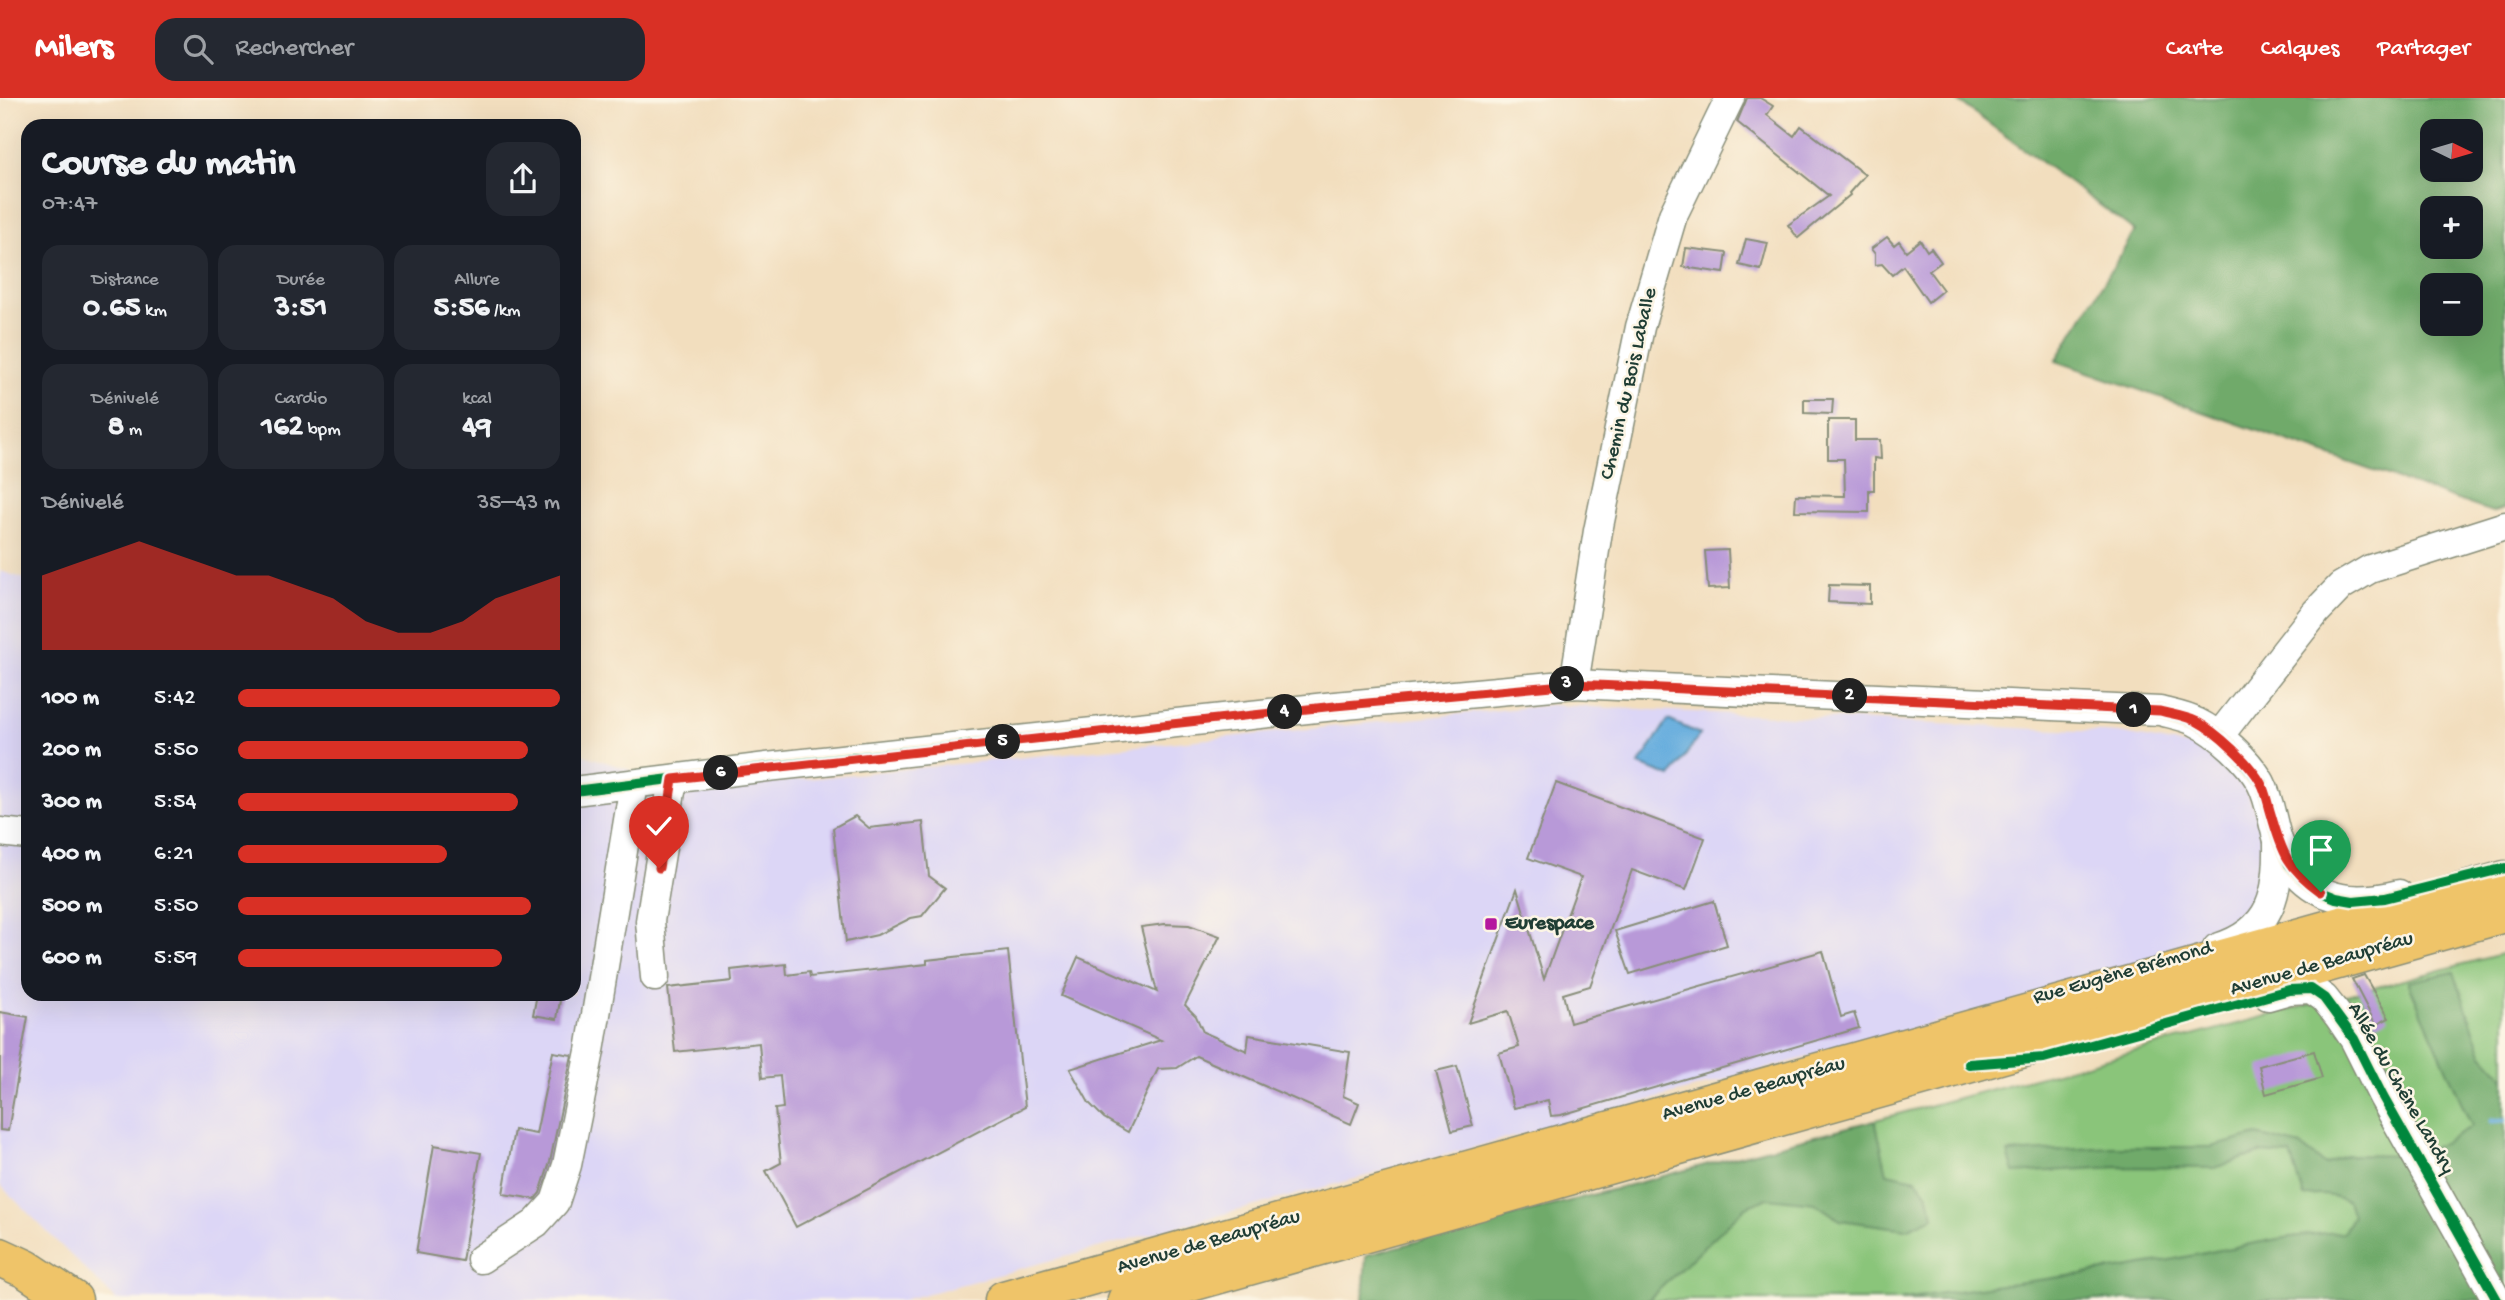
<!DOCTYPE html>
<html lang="fr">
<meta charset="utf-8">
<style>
:root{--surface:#171b24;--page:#242831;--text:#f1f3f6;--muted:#9ea1a6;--accent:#d93025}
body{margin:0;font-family:"Gochi Hand",sans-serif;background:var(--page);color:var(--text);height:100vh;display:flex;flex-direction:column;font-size:26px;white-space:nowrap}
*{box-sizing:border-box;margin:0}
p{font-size:23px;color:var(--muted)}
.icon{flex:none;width:38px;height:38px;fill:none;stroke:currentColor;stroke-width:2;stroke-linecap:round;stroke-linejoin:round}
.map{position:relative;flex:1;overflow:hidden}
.side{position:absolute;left:21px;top:21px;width:560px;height:882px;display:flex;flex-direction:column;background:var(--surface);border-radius:21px;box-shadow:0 7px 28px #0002}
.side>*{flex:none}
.needle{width:46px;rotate:95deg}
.controls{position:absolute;left:2420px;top:21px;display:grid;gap:14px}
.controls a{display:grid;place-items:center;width:63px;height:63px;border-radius:14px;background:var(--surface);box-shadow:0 7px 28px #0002;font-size:35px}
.pin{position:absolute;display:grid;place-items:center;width:60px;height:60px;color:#fff;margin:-72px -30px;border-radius:50% 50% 50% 0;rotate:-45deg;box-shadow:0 0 7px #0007}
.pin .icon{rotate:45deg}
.km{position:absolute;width:35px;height:35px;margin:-18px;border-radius:50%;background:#222;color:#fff;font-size:19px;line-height:35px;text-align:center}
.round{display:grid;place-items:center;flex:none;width:74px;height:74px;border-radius:21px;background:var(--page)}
.summary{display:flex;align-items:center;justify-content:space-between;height:119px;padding:0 21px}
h1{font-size:38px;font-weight:800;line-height:52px}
.metrics{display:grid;grid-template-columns:repeat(3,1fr);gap:10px;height:119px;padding:7px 21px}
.metrics div{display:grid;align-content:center;border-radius:18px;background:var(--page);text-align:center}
.metrics b{font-size:30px;font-weight:800}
.metrics small{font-size:19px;font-weight:400}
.metrics p{font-size:19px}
.chart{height:196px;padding:14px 21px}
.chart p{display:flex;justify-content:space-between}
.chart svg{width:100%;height:126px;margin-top:7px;fill:var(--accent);opacity:.7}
ul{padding:0 21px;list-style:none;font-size:23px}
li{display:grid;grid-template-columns:112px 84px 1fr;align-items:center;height:52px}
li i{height:18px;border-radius:9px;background:var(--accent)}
header{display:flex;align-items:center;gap:42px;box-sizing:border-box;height:98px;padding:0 35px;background:var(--accent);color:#fff}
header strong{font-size:33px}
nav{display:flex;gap:38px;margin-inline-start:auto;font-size:24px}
.search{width:490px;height:63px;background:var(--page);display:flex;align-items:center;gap:18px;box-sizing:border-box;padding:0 24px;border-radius:21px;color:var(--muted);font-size:26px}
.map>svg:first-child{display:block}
</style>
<header>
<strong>Milers</strong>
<div class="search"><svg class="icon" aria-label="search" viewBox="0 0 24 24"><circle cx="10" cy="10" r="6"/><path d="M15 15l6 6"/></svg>Rechercher</div>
<nav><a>Carte</a><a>Calques</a><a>Partager</a></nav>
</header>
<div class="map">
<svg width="2505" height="1202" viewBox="0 0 2505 1202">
<rect width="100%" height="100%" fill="#fcf5e5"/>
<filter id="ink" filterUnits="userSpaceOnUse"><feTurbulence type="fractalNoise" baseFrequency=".0143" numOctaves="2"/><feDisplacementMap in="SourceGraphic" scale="14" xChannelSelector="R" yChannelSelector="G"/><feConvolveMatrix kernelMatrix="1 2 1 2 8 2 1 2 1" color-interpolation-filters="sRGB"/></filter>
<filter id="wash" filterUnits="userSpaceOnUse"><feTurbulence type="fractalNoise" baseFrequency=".00686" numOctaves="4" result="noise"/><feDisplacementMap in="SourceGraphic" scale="28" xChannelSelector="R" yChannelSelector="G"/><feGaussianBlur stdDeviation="1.57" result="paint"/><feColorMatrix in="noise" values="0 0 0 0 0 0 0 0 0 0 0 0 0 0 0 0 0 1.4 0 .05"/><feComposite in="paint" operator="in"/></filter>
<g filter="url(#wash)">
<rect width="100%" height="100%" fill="#f2debe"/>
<!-- built -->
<polygon fill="#dcd6f6" points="0,473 28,482 28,896 574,896 574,654 631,672 645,697 1550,607 2119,635 2199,650 2242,685 2267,738 2264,795 2231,844 1684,993 903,1202 116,1202 0,1087"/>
<!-- green -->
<polygon fill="#8ac57a" stroke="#548157" stroke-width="2" points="2505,855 2505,1202 1372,1202 1408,1146"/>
<!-- forest -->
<g fill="#6faa6a" stroke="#47744f" stroke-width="2" fill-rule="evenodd">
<path d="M 1954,0 L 2505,0 L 2505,410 L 2492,414 L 2056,263 L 2135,133 ZM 2432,33 L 2471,33 L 2471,72 L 2432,72 ZM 2432,110 L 2471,110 L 2471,149 L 2432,149 ZM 2432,187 L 2471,187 L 2471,226 L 2432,226 Z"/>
<path d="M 2454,874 L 2482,955 L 2505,980 L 2505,1202 L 1899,1202 C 1978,1188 2058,1181 2137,1168 C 2206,1157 2273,1137 2343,1134 L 2353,1118 L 2348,1103 C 2332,1097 2320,1095 2304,1099 L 2291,1057 L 2260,1055 L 2214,1070 L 2118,1069 L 2014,1075 L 2008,1055 L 2113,1049 L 2211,1049 L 2257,1037 L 2301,1048 L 2325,1067 L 2347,1057 L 2419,1058 L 2472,1028 L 2408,884 Z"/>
<polygon points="1875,1022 1887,1075 1916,1081 1927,1095 1934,1119 1906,1131 1840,1122 1815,1105 1768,1100 1746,1109 1648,1202 1363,1202 1366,1157"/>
</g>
<!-- water -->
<polygon fill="#68aede" stroke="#447689" stroke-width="2" points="1668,622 1700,636 1671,679 1639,667"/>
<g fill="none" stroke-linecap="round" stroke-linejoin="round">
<!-- stream -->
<polyline stroke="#68aede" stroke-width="5" points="2492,1023 2505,1022"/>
</g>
<g id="blocks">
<!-- building -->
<g fill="#b899d8">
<polygon points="1747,0 1760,0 1765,3 1773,8 1767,17 1794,38 1801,28 1865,77 1849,95 1850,97 1798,140 1788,127 1829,98 1737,24"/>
<polygon points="1887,139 1894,147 1899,143 1906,153 1920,142 1927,153 1931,150 1941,164 1929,173 1943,192 1928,204 1903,168 1892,177 1882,166 1875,167 1875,156 1871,151"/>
<polygon points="1746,141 1768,145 1761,172 1739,167"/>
<polygon points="1686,150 1727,155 1724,175 1683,169"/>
<polygon points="1804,301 1833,301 1832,316 1804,315"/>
<polygon points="1828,322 1855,322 1855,342 1880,342 1881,361 1874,360 1874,392 1869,392 1869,414 1795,413 1796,397 1845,398 1844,361 1828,361"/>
<polygon points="1728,452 1730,490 1708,491 1705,453"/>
<polygon points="1829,487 1870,488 1870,506 1828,504"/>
<polygon points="1556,685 1705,740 1686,792 1632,772 1590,888 1563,896 1570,925 1823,853 1841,919 1854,915 1859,930 1561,1017 1551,1018 1548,1002 1514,1010 1499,955 1519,949 1508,913 1468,925 1517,791 1544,881 1581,779 1528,760"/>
<polygon points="855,718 869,730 923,724 929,778 945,790 922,818 911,820 877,837 846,844 833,730"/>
<polygon points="1714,803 1727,847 1630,876 1615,833"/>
<polygon points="1165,826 1189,827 1220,838 1185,907 1196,918 1203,934 1247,953 1249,937 1350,954 1343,998 1359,1005 1351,1026 1196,958 1177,970 1158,971 1128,1034 1104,1020 1089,1005 1070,971 1161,942 1061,898 1078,859 1157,894 1141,829"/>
<polygon points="1008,853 1025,1009 796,1129 766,1073 781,1065 775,1011 783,1010 780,978 762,980 759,945 675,954 668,890 732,883 731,872 786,866 787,877 809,874 810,879 927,866 927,862"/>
<polygon points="2364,877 2389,920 2376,927 2352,881"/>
<polygon points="537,896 561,896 557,921 533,917"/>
<polygon points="0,914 28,919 8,1033 0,1032"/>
<polygon points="2314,953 2322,980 2266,996 2259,968"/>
<polygon points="553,954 572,957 550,1064 540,1095 535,1101 503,1096 514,1032 536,1036"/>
<polygon points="1457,968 1473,1028 1452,1033 1436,973"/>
<polygon points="434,1047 481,1055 462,1163 416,1155"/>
</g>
</g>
</g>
<g filter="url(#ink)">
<use href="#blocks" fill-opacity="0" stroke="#888e79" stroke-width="2"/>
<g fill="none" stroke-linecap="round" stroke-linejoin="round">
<!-- minor casing -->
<g stroke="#888e79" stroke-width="31">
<g id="minor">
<polyline points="1574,586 1598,433 1640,229 1673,117 1730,0"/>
<polyline points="2219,638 2316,514 2341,488 2370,471 2505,428"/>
<path d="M 574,693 L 767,669 L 1335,608 L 1574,586 L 2160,613 C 2171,616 2185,618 2196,624 C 2219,635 2249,663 2261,685 C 2270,702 2272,724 2278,742 C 2300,799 2344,810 2399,796"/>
<polyline points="0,734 28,737"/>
<path d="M 2217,850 C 2273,833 2279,794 2278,744"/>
<polyline points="655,879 650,823 673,681"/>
<polyline points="2268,898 2289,892 2311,891 2324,900 2339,919 2354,941 2383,999 2497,1202"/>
<polyline points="481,1161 536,1125 555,1104 567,1067 590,953 634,686"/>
</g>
</g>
<!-- highway casing -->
<g stroke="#888e79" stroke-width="41">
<g id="highway">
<polyline points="0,1159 26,1171 73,1202"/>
<polyline points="1004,1202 2505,782"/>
<polyline points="1127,1202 2505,815"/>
</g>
</g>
<!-- minor -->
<use href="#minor" stroke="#fff" stroke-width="28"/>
<!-- highway -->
<use href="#highway" stroke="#efc469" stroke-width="38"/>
<!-- cycleway casing -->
<g stroke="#fcf5e5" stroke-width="15">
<g id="cycleway">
<polyline points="574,693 767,669 1335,608 1574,586 2160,613 2195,623 2219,638 2234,652 2262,686 2278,741 2289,766 2303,781 2321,794 2336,800 2353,803 2385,800 2505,770"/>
<polyline points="1969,966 2044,960 2289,892 2311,891 2324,900 2354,941 2383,999 2497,1202"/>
</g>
</g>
<!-- cycleway -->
<use href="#cycleway" stroke="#00873e" stroke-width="10"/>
</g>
</g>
<g fill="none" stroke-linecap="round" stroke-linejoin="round" filter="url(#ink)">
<!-- route casing -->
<g stroke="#fff" stroke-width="14">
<path id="route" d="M 659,770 L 673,681 L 1335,608 L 1574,586 L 2160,613 C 2171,616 2185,618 2196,623 C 2217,634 2250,665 2261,685 C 2266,694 2268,707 2271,716 C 2282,755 2288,771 2321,794"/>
</g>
<!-- route -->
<use href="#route" stroke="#d93025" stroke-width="9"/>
</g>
<!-- markers -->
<rect fill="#b5179e" stroke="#fcf5e5" stroke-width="2.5" x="1484" y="819" width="14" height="14" rx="3.5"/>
<g text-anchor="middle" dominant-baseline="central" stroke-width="5" stroke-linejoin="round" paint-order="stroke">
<!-- street labels -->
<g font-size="21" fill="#1f3d34" stroke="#fcf5e5">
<text transform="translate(1630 286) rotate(-77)">Chemin du Bois Laballe</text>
<text transform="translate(2322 867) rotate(-16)">Avenue de Beaupréau</text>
<text transform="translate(2123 876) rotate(-16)">Rue Eugène Brémond</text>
<text transform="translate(2400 991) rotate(60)">Allée du Chêne Landry</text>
<text transform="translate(1754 992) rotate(-16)">Avenue de Beaupréau</text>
<text transform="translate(1209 1145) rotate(-16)">Avenue de Beaupréau</text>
</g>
<!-- poi labels -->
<g font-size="21" font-weight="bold" fill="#1f3d34" stroke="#fcf5e5" text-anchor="start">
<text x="1505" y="826">Eurespace</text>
</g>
</g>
</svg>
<div class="controls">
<a><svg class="needle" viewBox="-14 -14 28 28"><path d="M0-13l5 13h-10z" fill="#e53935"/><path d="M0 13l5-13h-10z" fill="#9ea1a6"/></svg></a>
<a>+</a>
<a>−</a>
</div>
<div class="pin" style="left:2321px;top:794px;background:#1e9e55"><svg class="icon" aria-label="arrive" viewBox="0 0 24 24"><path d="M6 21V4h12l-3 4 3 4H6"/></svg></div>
<div class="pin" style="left:659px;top:770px;background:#d93025"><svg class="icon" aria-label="check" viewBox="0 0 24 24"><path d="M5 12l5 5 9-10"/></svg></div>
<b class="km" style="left:2134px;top:612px">1</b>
<b class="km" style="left:1850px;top:598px">2</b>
<b class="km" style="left:1567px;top:586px">3</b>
<b class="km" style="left:1285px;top:614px">4</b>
<b class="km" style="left:1003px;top:644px">5</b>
<b class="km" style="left:721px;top:675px">6</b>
<section class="side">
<div class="summary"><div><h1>Course du matin</h1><p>07:47</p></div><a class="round"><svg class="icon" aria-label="share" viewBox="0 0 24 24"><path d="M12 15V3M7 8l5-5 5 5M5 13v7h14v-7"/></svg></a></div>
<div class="metrics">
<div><p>Distance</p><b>0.65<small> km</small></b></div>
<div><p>Durée</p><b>3:51</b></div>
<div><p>Allure</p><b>5:56<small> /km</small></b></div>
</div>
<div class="metrics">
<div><p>Dénivelé</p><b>8<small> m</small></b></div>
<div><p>Cardio</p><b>162<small> bpm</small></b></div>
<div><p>kcal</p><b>49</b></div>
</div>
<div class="chart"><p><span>Dénivelé</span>35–43 m</p>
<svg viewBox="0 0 160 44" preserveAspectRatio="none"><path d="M0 44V18L10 14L20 10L30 6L40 10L50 14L60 18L70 18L80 22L90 26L100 34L110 38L120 38L130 34L140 26L150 22L160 18V44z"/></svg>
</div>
<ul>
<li><b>100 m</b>5:42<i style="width:100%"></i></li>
<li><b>200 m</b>5:50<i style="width:90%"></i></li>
<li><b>300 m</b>5:54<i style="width:87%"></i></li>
<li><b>400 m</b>6:21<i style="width:65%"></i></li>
<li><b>500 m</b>5:50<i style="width:91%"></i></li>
<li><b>600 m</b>5:59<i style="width:82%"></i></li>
</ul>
</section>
</div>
